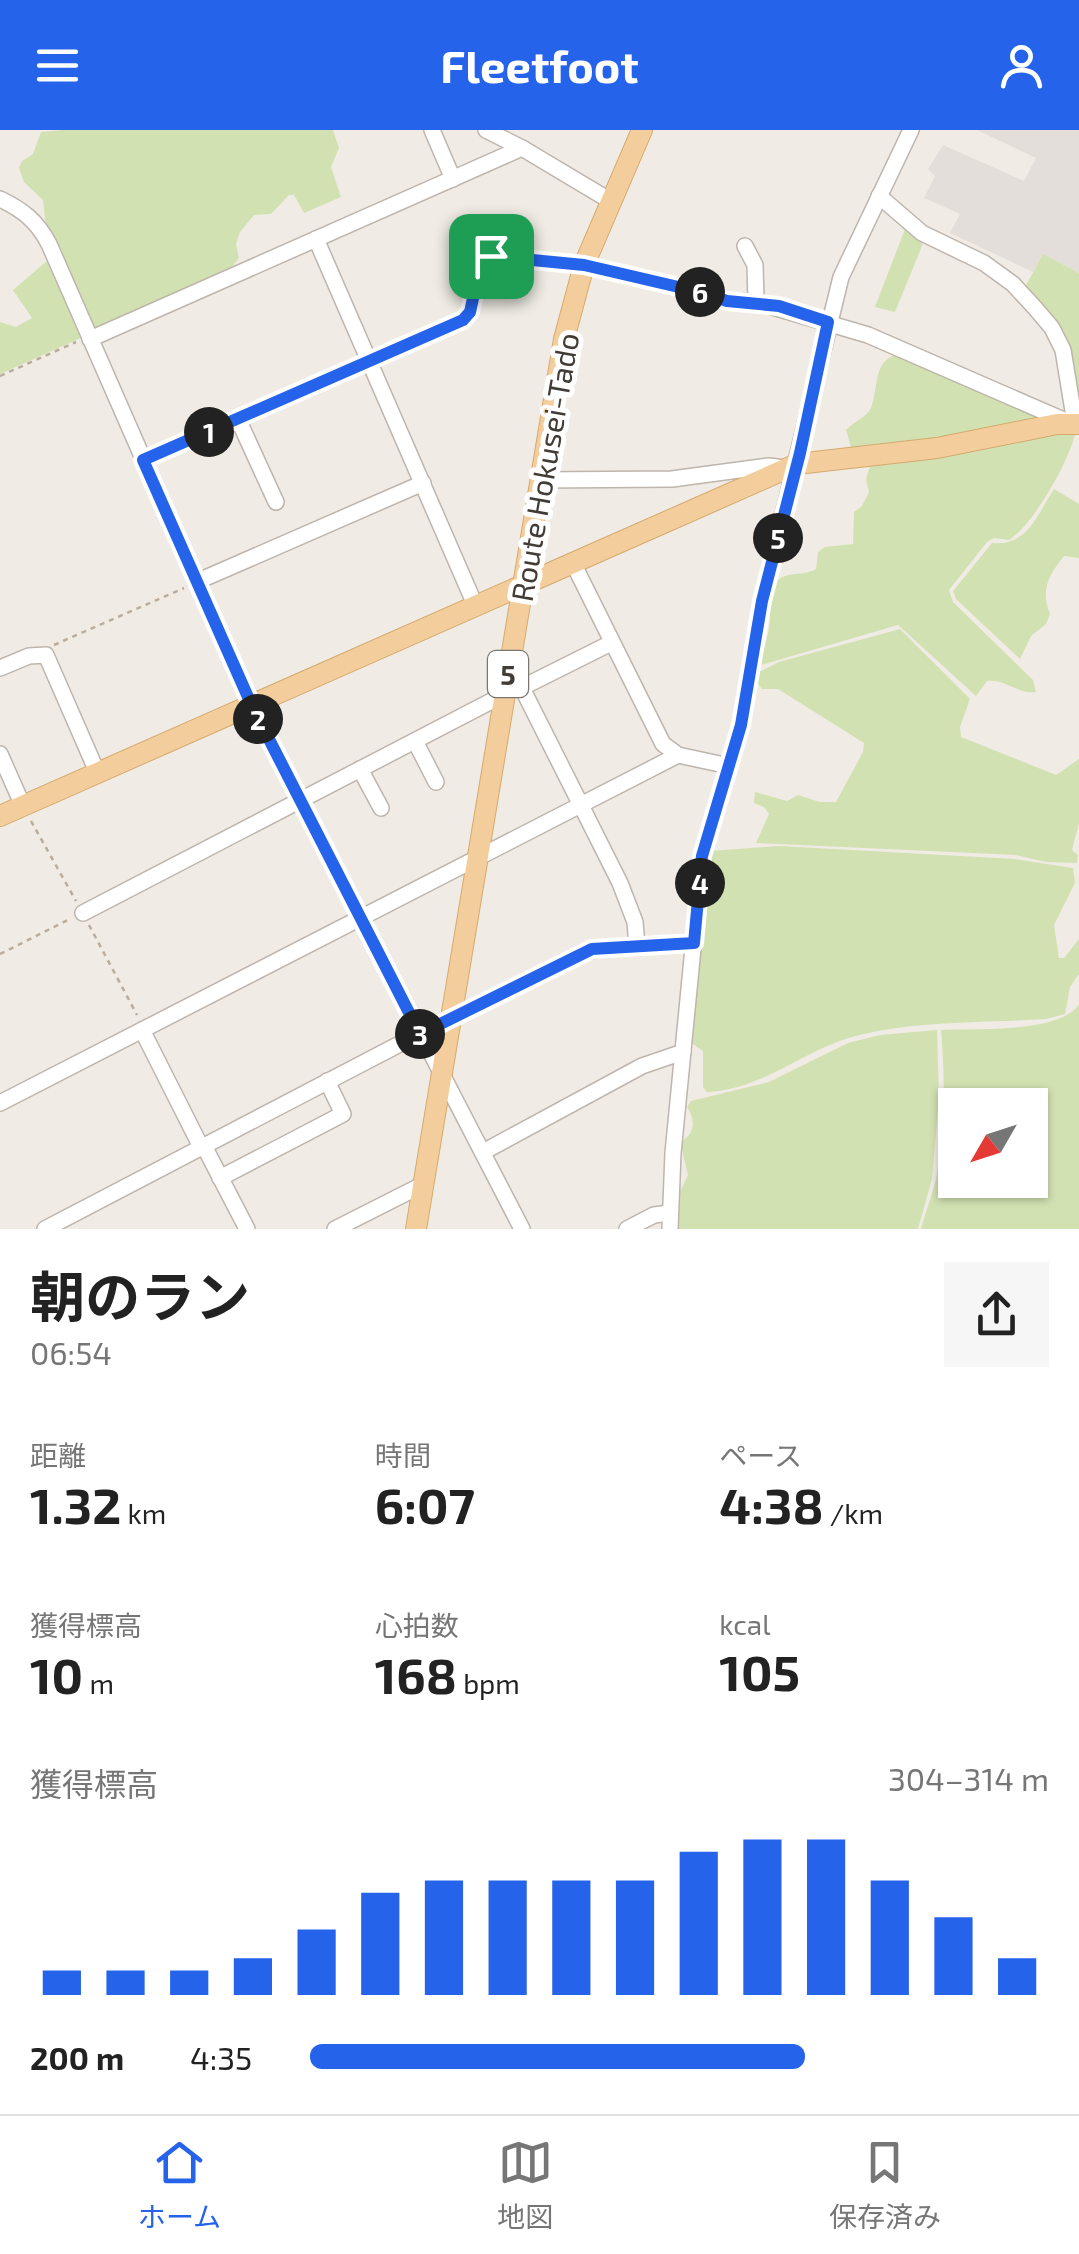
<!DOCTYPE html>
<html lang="ja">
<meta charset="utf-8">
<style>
:root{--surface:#fff;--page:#f6f6f6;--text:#222;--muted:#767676;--line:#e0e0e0;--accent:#2563eb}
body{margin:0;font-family:"Exo 2","Noto Sans JP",sans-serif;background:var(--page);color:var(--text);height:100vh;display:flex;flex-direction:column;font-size:38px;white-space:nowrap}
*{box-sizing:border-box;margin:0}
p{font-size:32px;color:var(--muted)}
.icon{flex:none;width:55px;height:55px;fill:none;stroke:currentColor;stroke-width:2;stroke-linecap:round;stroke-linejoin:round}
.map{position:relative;height:1099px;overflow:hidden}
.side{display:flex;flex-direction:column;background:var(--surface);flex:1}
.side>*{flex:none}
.needle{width:65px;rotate:231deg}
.tools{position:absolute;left:938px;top:958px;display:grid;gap:20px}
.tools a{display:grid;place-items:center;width:110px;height:110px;border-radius:0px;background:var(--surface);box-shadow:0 2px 8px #0004;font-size:50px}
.pin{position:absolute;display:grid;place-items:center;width:85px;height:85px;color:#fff;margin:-42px;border-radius:20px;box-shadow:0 5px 15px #0006}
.km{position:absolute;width:50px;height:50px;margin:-25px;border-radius:50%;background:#222;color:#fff;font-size:28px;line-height:50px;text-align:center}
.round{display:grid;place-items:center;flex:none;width:105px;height:105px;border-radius:0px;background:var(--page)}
.head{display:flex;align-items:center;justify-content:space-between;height:170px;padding:0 30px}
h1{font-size:55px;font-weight:700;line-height:75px}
.figures{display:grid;grid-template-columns:repeat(3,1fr);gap:15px;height:170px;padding:10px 30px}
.figures div{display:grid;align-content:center}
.figures b{font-size:50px;font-weight:700}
.figures small{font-size:28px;font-weight:400}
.figures p{font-size:28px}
.chart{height:280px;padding:20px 30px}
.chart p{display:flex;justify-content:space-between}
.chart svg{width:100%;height:180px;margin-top:10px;stroke:var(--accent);stroke-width:6}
ul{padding:0 30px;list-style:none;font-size:32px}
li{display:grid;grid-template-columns:160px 120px 1fr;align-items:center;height:75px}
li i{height:25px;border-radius:12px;background:var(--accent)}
header{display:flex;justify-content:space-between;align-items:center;height:130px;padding:0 30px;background:var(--accent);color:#fff;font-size:45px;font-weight:700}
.tab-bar{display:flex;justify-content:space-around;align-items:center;height:140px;border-top:2px solid var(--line);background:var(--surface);font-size:28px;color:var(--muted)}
.tab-bar a{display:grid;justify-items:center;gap:5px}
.tab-bar .current{color:var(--accent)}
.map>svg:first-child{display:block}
</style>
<header><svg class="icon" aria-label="menu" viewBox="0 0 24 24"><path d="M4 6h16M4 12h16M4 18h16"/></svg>Fleetfoot<svg class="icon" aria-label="person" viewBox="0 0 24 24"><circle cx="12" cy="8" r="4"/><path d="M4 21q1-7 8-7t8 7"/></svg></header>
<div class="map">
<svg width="1079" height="1099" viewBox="0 0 1079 1099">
<rect width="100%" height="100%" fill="#f0ece5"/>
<!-- industrial -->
<polygon fill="#e3deda" points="977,0 1079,0 1079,143 1043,124 1033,142 950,103 960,84 924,68 935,46 928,39 943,15 1024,51 1036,28"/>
<!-- green -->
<g fill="#d2e1b2" fill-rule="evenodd">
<polygon points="62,0 333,0 339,18 331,37 341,67 304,83 294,65 289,65 271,84 254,85 240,102 236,114 239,128 225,145 91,200 46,98 43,70 24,52 19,38 22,31 33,24 41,2"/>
<polygon points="905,99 922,107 922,116 895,182 875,177"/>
<polygon points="1043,124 1079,143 1079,280 1073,241 1024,159"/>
<polygon points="47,131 83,207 0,244 0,192 16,197 32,188 13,160"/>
<path d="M 901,224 L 1055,289 L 853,324 L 846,300 C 854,291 866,288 871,278 C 879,258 872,227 901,224 Z"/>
<path d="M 1071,300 L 1075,305 C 1067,334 1034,394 1009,410 L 994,408 L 987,412 L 949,460 L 953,472 L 1033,550 L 1036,562 C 1018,565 1005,548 987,551 L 976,566 L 898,495 L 761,535 C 763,520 770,502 770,487 C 770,474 765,460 778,450 C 789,441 805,446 816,439 L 818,422 L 825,417 L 853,414 L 854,382 L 862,376 L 869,362 L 866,349 L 871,333 Z"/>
<path d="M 1054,359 L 1079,374 L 1079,428 L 1064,426 C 1049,445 1040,460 1050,484 L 1046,494 L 1031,506 L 1020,529 L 956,469 L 953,461 L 992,413 C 1027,417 1037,385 1054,359 Z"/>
<polygon points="900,499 970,569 960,597 961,607 1056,645 1079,629 1079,693 1072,720 1078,725 1077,733 1046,732 1015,725 756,713 769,684 764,677 754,673 755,662 787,671 798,665 820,672 836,672 863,622 864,613 778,559 762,559 757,553 759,542 779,532"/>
<path d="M 779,716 L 1015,729 L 1073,738 L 1075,753 L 1054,795 L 1059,828 L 1064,828 L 1079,809 L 1079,844 L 1070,857 L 1065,884 L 1046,889 C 983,893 913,890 852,907 C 802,921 762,960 707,962 L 703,957 L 703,921 L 690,912 L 708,727 L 710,721 Z"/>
<path d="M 1079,874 L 1079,1099 L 921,1099 C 925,1083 931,1068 935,1053 C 946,1009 945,945 941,900 C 975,898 1060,904 1079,874 ZM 955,975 L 1030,975 L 1030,1050 L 955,1050 Z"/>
<path d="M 937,900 L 939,968 L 932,1049 L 918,1099 L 675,1099 L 676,1070 L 688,1045 L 680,1012 C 695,1005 696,990 687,977 L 691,971 L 769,952 L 848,913 L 880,905 Z"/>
</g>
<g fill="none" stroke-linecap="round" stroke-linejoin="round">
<!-- minor casing -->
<g stroke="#beb5ac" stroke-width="18">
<g id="minor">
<polyline points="432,0 453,49"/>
<polyline points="486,0 522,18"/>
<polyline points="879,66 922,103 984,133 1013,154 1036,179 1052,198 1063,220 1075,293"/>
<path d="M 0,69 C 23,80 37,91 49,114 L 251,575 L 522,1099"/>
<polyline points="316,109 476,477"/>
<polyline points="745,116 755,135 756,172 868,205 1068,292"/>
<polyline points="90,209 522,18 609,70"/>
<polyline points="370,230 463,190 470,182 483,127 491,126 584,135 700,162 727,171 756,172"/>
<polyline points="238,289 276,372"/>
<polyline points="143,330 370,231"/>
<polyline points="540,350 672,349 769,336 785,338"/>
<polyline points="573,433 663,614 678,625"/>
<polyline points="196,452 423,353"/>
<polyline points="510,534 620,753 635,792 637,816"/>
<polyline points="0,538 29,526 46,525 98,644"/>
<polyline points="521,558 611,513"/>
<polyline points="415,611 436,652"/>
<polyline points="0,624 23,676"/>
<polyline points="360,639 381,678"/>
<polyline points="83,783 505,564"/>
<polyline points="142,900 201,1017"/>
<polyline points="0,973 678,625 729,636"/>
<polyline points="204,1016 247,1099"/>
<polyline points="483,1022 642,936 683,922"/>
<polyline points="220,1048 343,984 327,951"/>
<polyline points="45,1099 436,895 582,823 603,818 694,813"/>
<polyline points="335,1099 424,1054"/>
<polyline points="627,1099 654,1085 670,1083"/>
<polyline points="670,1099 673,1023 702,726 741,595 762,471 841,147 911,0"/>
</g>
</g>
<!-- major casing -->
<g stroke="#d5a96e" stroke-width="22">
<g id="major">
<polyline points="0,686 797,334 937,318 1057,294 1079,294"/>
<polyline points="416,1099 564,209 584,135 642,0"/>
</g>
</g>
<!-- path -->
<g stroke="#bbac9c" stroke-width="2.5" stroke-dasharray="5 5" stroke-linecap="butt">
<polyline points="0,246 76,212"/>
<polyline points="54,515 184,458"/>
<polyline points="31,691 76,771"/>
<polyline points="89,795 137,885"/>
<polyline points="0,824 70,789"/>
</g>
<!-- minor -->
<use href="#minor" stroke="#fff" stroke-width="15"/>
<!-- major -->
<use href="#major" stroke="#f3ce9c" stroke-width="20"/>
</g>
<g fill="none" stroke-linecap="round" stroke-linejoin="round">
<!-- route casing -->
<g stroke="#fff" stroke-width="20">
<polygon id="route" points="491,126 584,135 700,162 727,171 779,176 828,192 800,323 762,471 741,595 702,726 694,813 592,819 420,904 252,576 143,330 463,190 470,182 482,128"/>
</g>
<!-- route -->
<use href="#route" stroke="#2563eb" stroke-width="12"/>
</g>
<g text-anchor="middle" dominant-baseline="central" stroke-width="10" stroke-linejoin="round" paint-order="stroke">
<!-- shield labels -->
<rect fill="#fff" stroke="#7b7672" stroke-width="2.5" x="488" y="521" width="40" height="46" rx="8"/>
<g font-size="28" font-weight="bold" fill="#423c36">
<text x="508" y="544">5</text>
</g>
<!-- street labels -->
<g font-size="30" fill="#423c36" stroke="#fff">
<text transform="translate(544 337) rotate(-80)">Route Hokusei-Tado</text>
</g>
</g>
</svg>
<div class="tools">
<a><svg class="needle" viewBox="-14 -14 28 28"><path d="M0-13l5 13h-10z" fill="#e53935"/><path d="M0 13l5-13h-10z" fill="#767676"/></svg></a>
</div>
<div class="pin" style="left:491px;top:126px;background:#1e9e55"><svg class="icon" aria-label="arrive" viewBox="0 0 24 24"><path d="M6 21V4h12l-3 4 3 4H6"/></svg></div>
<b class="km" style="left:209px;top:302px">1</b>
<b class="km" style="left:258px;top:589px">2</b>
<b class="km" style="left:420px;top:904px">3</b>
<b class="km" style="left:700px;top:753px">4</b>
<b class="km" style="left:778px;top:408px">5</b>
<b class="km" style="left:700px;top:162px">6</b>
</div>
<section class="side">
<div class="head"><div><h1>朝のラン</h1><p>06:54</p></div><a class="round"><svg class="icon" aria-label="share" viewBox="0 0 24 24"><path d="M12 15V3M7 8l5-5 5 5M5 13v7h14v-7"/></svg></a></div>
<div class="figures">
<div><p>距離</p><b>1.32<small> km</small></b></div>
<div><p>時間</p><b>6:07</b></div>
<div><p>ペース</p><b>4:38<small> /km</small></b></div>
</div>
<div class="figures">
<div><p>獲得標高</p><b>10<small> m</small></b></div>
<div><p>心拍数</p><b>168<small> bpm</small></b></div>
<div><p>kcal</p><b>105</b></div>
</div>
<div class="chart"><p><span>獲得標高</span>304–314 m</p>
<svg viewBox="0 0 160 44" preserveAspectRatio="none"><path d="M5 44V38M15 44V38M25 44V38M35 44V35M45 44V28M55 44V19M65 44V16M75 44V16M85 44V16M95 44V16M105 44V9M115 44V6M125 44V6M135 44V16M145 44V25M155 44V35"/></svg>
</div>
<ul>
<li><b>200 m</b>4:35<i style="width:67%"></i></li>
</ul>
</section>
<nav class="tab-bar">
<a class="current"><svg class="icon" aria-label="home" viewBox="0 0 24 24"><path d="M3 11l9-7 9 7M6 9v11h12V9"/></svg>ホーム</a>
<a><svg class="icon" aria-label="map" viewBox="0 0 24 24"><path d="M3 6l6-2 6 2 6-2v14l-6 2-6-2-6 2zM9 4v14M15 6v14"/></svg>地図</a>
<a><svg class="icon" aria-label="saved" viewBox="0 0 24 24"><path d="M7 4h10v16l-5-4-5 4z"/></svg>保存済み</a>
</nav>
